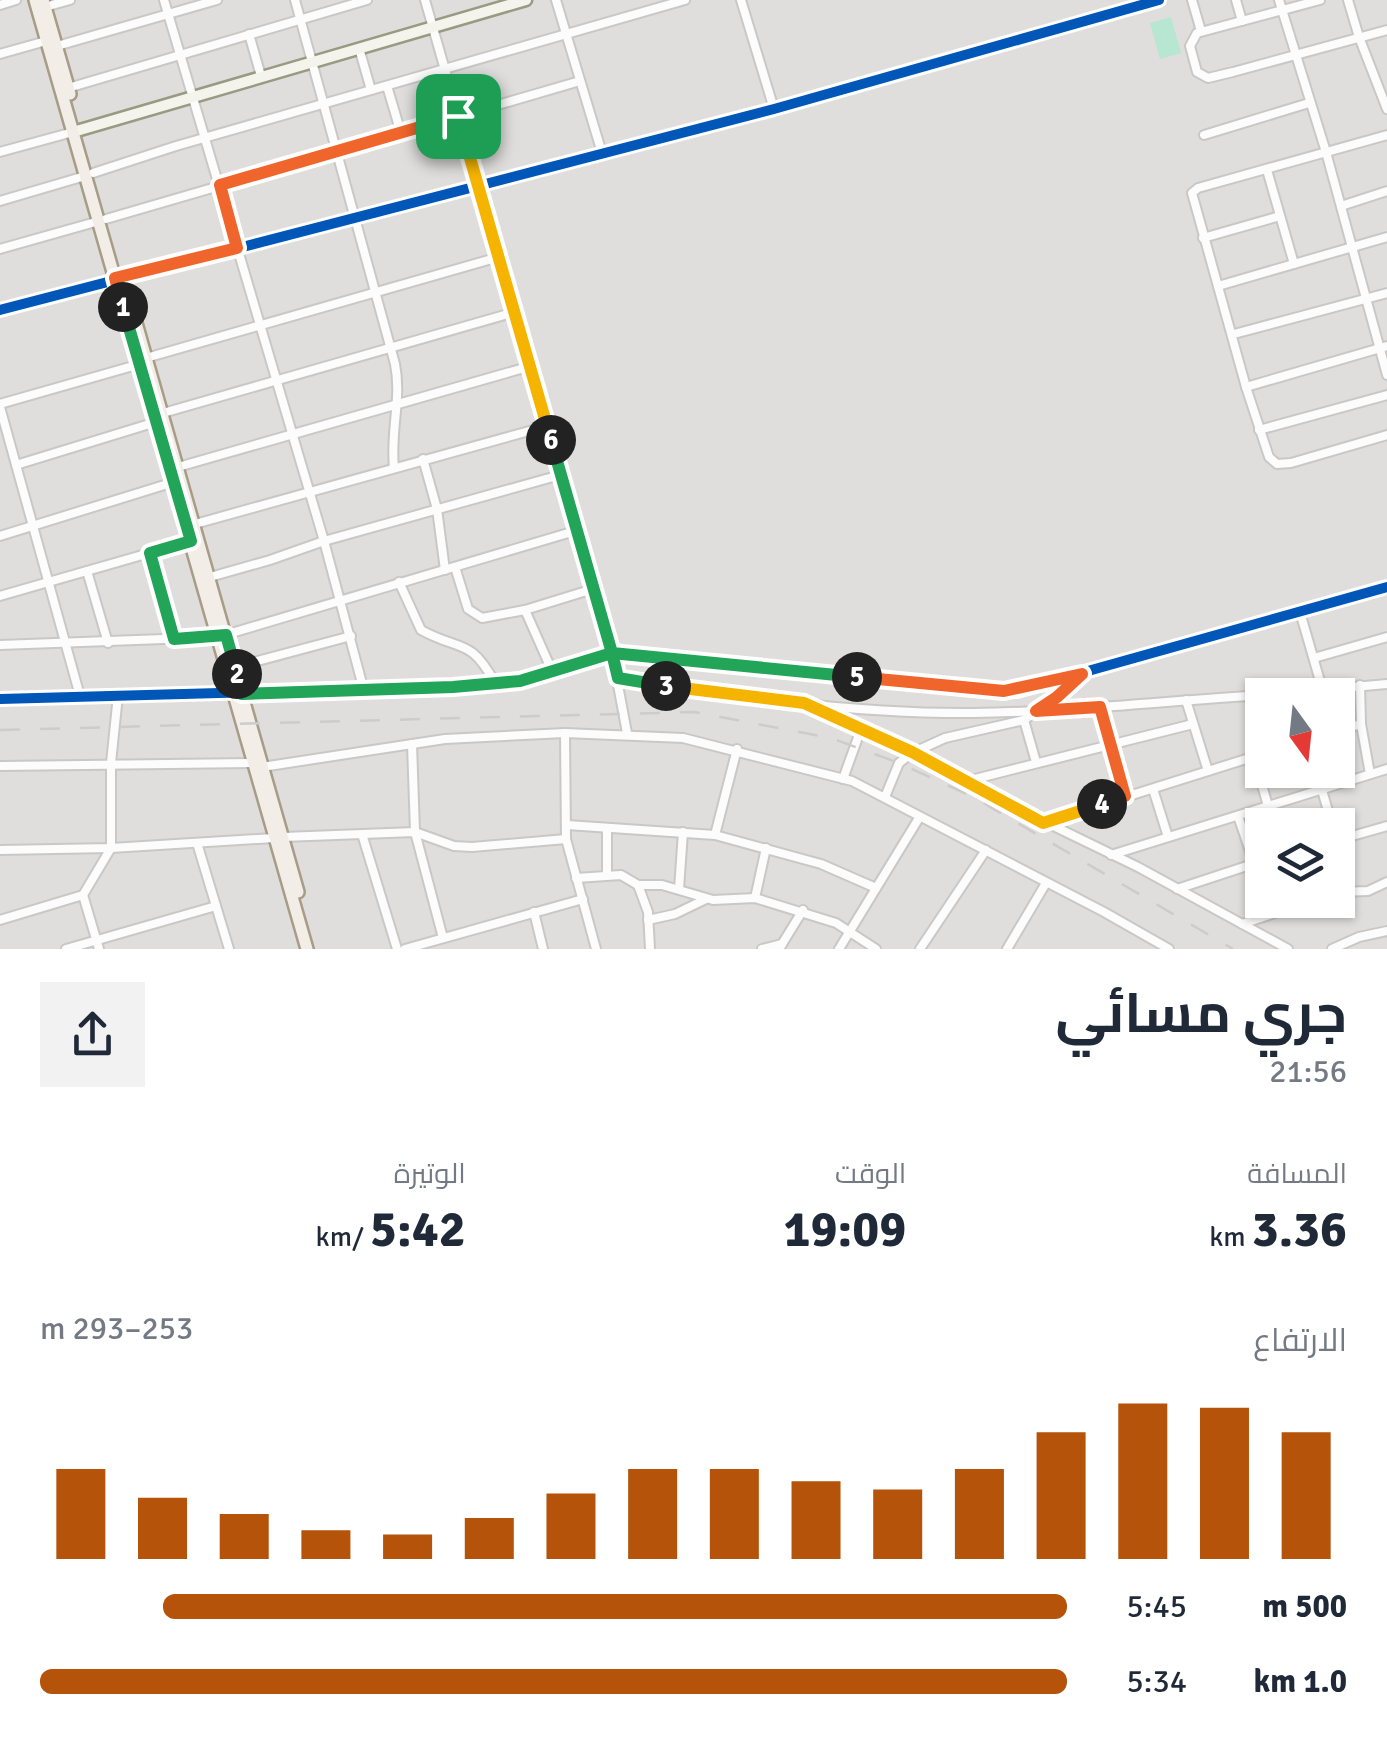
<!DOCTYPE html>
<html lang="ar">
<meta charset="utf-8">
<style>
:root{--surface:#fff;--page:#f2f2f3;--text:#1f2937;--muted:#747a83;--accent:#b45309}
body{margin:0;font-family:Signika,Cairo,sans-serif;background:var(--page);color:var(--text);direction:rtl;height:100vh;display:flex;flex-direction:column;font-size:38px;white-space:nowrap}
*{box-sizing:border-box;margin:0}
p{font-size:32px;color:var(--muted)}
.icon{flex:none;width:55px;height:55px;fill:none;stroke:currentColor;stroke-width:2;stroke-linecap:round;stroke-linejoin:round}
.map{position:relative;height:949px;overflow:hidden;direction:ltr}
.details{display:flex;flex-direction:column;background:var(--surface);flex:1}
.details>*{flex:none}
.needle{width:65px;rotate:165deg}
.controls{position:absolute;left:1245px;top:678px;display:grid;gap:20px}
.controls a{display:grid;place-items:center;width:110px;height:110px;border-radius:0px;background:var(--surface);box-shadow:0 2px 8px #0004;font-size:50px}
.pin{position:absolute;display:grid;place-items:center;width:85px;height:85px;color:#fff;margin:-42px;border-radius:20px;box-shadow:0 5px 15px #0006}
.km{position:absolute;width:50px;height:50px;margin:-25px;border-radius:50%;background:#222;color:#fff;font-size:28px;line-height:50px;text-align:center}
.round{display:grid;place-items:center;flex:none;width:105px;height:105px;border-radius:0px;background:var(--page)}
.overview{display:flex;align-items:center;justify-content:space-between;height:170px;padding:0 40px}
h1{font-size:55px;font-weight:700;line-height:75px}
.figures{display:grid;grid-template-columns:repeat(3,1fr);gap:15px;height:170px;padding:10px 40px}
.figures div{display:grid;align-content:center}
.figures b{font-size:50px;font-weight:700}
.figures small{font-size:28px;font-weight:400}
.figures p{font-size:28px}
.chart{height:280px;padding:20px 40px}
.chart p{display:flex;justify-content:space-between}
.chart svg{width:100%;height:180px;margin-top:10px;stroke:var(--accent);stroke-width:6}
ul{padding:0 40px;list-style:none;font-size:32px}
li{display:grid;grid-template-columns:160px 120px 1fr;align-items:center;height:75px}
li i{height:25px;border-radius:12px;background:var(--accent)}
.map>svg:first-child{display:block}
</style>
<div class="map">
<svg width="1387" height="949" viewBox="0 0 1387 949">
<rect width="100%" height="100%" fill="#f0eeeb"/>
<!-- residential -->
<path fill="#dfdedc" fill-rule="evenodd" d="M 0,0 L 1387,0 L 1387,949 L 0,949 ZM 1262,695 L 1338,695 L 1338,770 L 1262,770 ZM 1262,825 L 1338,825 L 1338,900 L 1262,900 Z"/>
<!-- pitch -->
<polygon fill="#b7e6d2" points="1171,17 1181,53 1160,59 1150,23"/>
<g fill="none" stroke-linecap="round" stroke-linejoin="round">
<!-- street casing -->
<g stroke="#c9c8c7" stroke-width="12">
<g id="street">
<polyline points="164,0 324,541 270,560 210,577"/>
<path d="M 295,0 L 395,364 C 402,399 390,431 394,468"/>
<polyline points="425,0 612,653 627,733"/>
<polyline points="556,0 602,153"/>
<polyline points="741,0 774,109"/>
<polyline points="1192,0 1201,31"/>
<polyline points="1236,0 1242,21"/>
<polyline points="1279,0 1326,152 1387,375"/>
<polyline points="1320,0 1197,33 1190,46 1197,72 1208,78 1233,72 1387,30"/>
<polyline points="1348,0 1359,37 1387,109"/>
<polyline points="0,5 16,0"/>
<polyline points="45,7 70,0"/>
<polyline points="249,34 261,76"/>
<polyline points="57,46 217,0"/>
<polyline points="359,48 371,90"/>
<polyline points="0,54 46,41"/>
<polyline points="387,86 401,133"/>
<polyline points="68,88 367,0"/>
<polyline points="1204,135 1309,103"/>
<polyline points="1387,135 1198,188 1192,193 1246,387 1269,457 1277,464 1291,463 1387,435"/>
<polyline points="0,152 73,132"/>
<polyline points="1267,170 1294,264"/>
<polyline points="93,173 176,146 685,0"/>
<polyline points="0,201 85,176"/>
<polyline points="1341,206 1387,191"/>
<polyline points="106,219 580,81"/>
<polyline points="1203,238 1280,216"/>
<polyline points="0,249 99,221"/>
<polyline points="1218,286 1387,237"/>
<polyline points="1234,334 1387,293"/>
<polyline points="146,358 499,257"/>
<polyline points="1246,387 1387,346"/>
<polyline points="0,404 140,364"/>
<polyline points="0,407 80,696"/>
<polyline points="163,413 515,312"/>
<polyline points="1259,430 1387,395"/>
<polyline points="423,459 437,509 445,570"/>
<polyline points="16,465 156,422"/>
<polyline points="178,467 531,366"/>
<polyline points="195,524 547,426"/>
<polyline points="0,536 174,482"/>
<polyline points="150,553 174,639"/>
<polyline points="455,567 468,609 482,618 525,610 593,589"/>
<polyline points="87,571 108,643"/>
<path d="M 399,582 L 421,630 C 461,652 470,637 495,683"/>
<polyline points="0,596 191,541"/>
<polyline points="525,610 553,673"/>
<polyline points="1300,612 1322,688"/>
<polyline points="0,645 218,637 575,531"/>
<polyline points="1314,658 1387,637"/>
<polyline points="235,667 351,636"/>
<path d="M 617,678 C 735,697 854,714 973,713 C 1070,712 1166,701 1262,695"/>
<polyline points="1360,685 1361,724 1370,774"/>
<polyline points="363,687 324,541 560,475"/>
<polyline points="1265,695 1387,684"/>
<polyline points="0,699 468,686 543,676 612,653 975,690 1017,691 1387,587"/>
<polyline points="1186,700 1208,771"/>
<polyline points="812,707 912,753 963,782 1138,867 1288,949"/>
<polyline points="1100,707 1125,796"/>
<polyline points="1024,720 1036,762"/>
<polyline points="1338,731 1361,724"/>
<polyline points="565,733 566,839 596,949"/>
<polyline points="412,744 415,832 443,938"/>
<polyline points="1254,757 1268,806"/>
<polyline points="0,766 252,763"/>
<polyline points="262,767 445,739 565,733 683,738 852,781 1104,912 1169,949"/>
<polyline points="843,779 861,729"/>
<polyline points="963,782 1193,724"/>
<polyline points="1153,789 1168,837"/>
<polyline points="1322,790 1332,825"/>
<polyline points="885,797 899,763 912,753 945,738 1024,720 1057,697 1079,677"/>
<polyline points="1238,816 1254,863"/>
<polyline points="1043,823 1262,754"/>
<polyline points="567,825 715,835 821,864 876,888"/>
<polyline points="362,834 397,949"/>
<polyline points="715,835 737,749"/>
<polyline points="283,837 415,832 454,846 472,847 566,839"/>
<polyline points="1338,840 1387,826"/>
<polyline points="197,843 229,949"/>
<polyline points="0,850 111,848 274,838"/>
<polyline points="1111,855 1387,769"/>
<polyline points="607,875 607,828"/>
<polyline points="576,878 621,875 638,885 662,885 713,900 755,898 836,923 876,949"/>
<polyline points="638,885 648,912 650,949"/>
<polyline points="679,889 683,832"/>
<polyline points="1177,889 1262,861"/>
<polyline points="1338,892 1368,891 1387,882"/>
<polyline points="83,895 99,949"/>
<polyline points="755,898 766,848"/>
<polyline points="534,912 543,949"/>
<polyline points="0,920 83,895 111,848 111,763 118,695"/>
<polyline points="648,920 675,914 706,899"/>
<polyline points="1242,924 1315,900"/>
<polyline points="66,949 216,906"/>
<polyline points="405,949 583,899"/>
<polyline points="762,949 782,944"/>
<polyline points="779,949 803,910"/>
<polyline points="839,949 919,818"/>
<polyline points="920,949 986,850"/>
<polyline points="1007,949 1046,883"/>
<polyline points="1332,949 1359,937 1387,931"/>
</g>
</g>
<!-- secondary casing -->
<g stroke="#999a82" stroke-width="15">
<g id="secondary">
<polyline points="73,132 526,0"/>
<polyline points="0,310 774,109 1159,0"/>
</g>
</g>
<!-- primary casing -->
<g stroke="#a79c86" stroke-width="16">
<g id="primary">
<polyline points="35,0 307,949"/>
<polyline points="43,0 70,94"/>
<polyline points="132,309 298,892"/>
</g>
</g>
<!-- street -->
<use href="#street" stroke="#fdfcfc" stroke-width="8"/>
<!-- secondary -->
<use href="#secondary" stroke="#f4f4ed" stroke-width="10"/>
<!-- primary -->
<use href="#primary" stroke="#f3ede7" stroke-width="11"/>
<!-- rail -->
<polyline stroke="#ccc" stroke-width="2.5" stroke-dasharray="20 20" stroke-linecap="butt" points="0,730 694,712 831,738 899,763 973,797 1233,949"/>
<!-- cycleway casing -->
<g stroke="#fff" stroke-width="16">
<g id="cycleway">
<polyline points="0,310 774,109 1159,0"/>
<polyline points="0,699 468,686 543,676 612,653 975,690 1017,691 1387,587"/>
</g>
</g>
<!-- cycleway -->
<use href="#cycleway" stroke="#0057b8" stroke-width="10"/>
</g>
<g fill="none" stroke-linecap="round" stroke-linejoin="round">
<!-- split-1 casing -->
<g stroke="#fff" stroke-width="20">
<polyline id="split-1" points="123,307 115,278 237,248 220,185 458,116"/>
</g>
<!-- split-2 casing -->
<g stroke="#fff" stroke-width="20">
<polyline id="split-2" points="123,307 191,541 150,553 174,639 226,635 237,674"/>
</g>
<!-- split-3 casing -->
<g stroke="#fff" stroke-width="20">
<polyline id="split-3" points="237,674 242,694 453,687 520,681 612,653 618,678 666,686"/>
</g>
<!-- split-4 casing -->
<g stroke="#fff" stroke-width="20">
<polyline id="split-4" points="666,686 804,703 912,752 1043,823 1102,804"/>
</g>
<!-- split-5 casing -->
<g stroke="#fff" stroke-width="20">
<polyline id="split-5" points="857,677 1004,691 1082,674 1057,697 1036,711 1100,707 1125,796 1102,804"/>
</g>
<!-- split-6 casing -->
<g stroke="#fff" stroke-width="20">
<polyline id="split-6" points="551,440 612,653 857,677"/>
</g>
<!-- split-7 casing -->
<g stroke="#fff" stroke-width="20">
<polyline id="split-7" points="458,116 551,440"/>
</g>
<!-- split-1 -->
<use href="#split-1" stroke="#f0652b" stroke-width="12"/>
<!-- split-2 -->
<use href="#split-2" stroke="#22a559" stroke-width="12"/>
<!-- split-3 -->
<use href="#split-3" stroke="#22a559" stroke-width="12"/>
<!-- split-4 -->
<use href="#split-4" stroke="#f5b400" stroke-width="12"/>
<!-- split-5 -->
<use href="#split-5" stroke="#f0652b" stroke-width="12"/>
<!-- split-6 -->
<use href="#split-6" stroke="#22a559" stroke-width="12"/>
<!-- split-7 -->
<use href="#split-7" stroke="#f5b400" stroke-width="12"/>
</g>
</svg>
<div class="controls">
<a><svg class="needle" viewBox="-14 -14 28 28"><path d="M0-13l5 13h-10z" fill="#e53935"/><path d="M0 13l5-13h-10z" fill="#747a83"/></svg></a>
<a><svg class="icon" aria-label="layers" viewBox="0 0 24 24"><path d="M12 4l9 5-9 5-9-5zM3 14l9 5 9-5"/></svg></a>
</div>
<div class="pin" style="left:458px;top:116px;background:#1e9e55"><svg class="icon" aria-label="arrive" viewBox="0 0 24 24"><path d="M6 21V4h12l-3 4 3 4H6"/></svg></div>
<b class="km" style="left:123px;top:307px">1</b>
<b class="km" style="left:237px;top:674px">2</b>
<b class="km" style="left:666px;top:686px">3</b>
<b class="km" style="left:1102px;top:804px">4</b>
<b class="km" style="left:857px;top:677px">5</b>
<b class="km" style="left:551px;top:440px">6</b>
</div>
<section class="details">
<div class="overview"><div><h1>جري مسائي</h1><p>21:56</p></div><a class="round"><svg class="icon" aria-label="share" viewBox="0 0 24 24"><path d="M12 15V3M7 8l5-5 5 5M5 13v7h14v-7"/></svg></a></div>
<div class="figures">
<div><p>المسافة</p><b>3.36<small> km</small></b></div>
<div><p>الوقت</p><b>19:09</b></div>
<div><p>الوتيرة</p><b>5:42<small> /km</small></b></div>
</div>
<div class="chart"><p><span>الارتفاع</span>253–293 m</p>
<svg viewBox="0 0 160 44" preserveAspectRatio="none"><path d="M5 44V22M15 44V29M25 44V33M35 44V37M45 44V38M55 44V34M65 44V28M75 44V22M85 44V22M95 44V25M105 44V27M115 44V22M125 44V13M135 44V6M145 44V7M155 44V13"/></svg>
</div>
<ul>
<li><b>500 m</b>5:45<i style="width:88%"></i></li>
<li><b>1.0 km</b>5:34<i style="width:100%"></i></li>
</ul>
</section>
